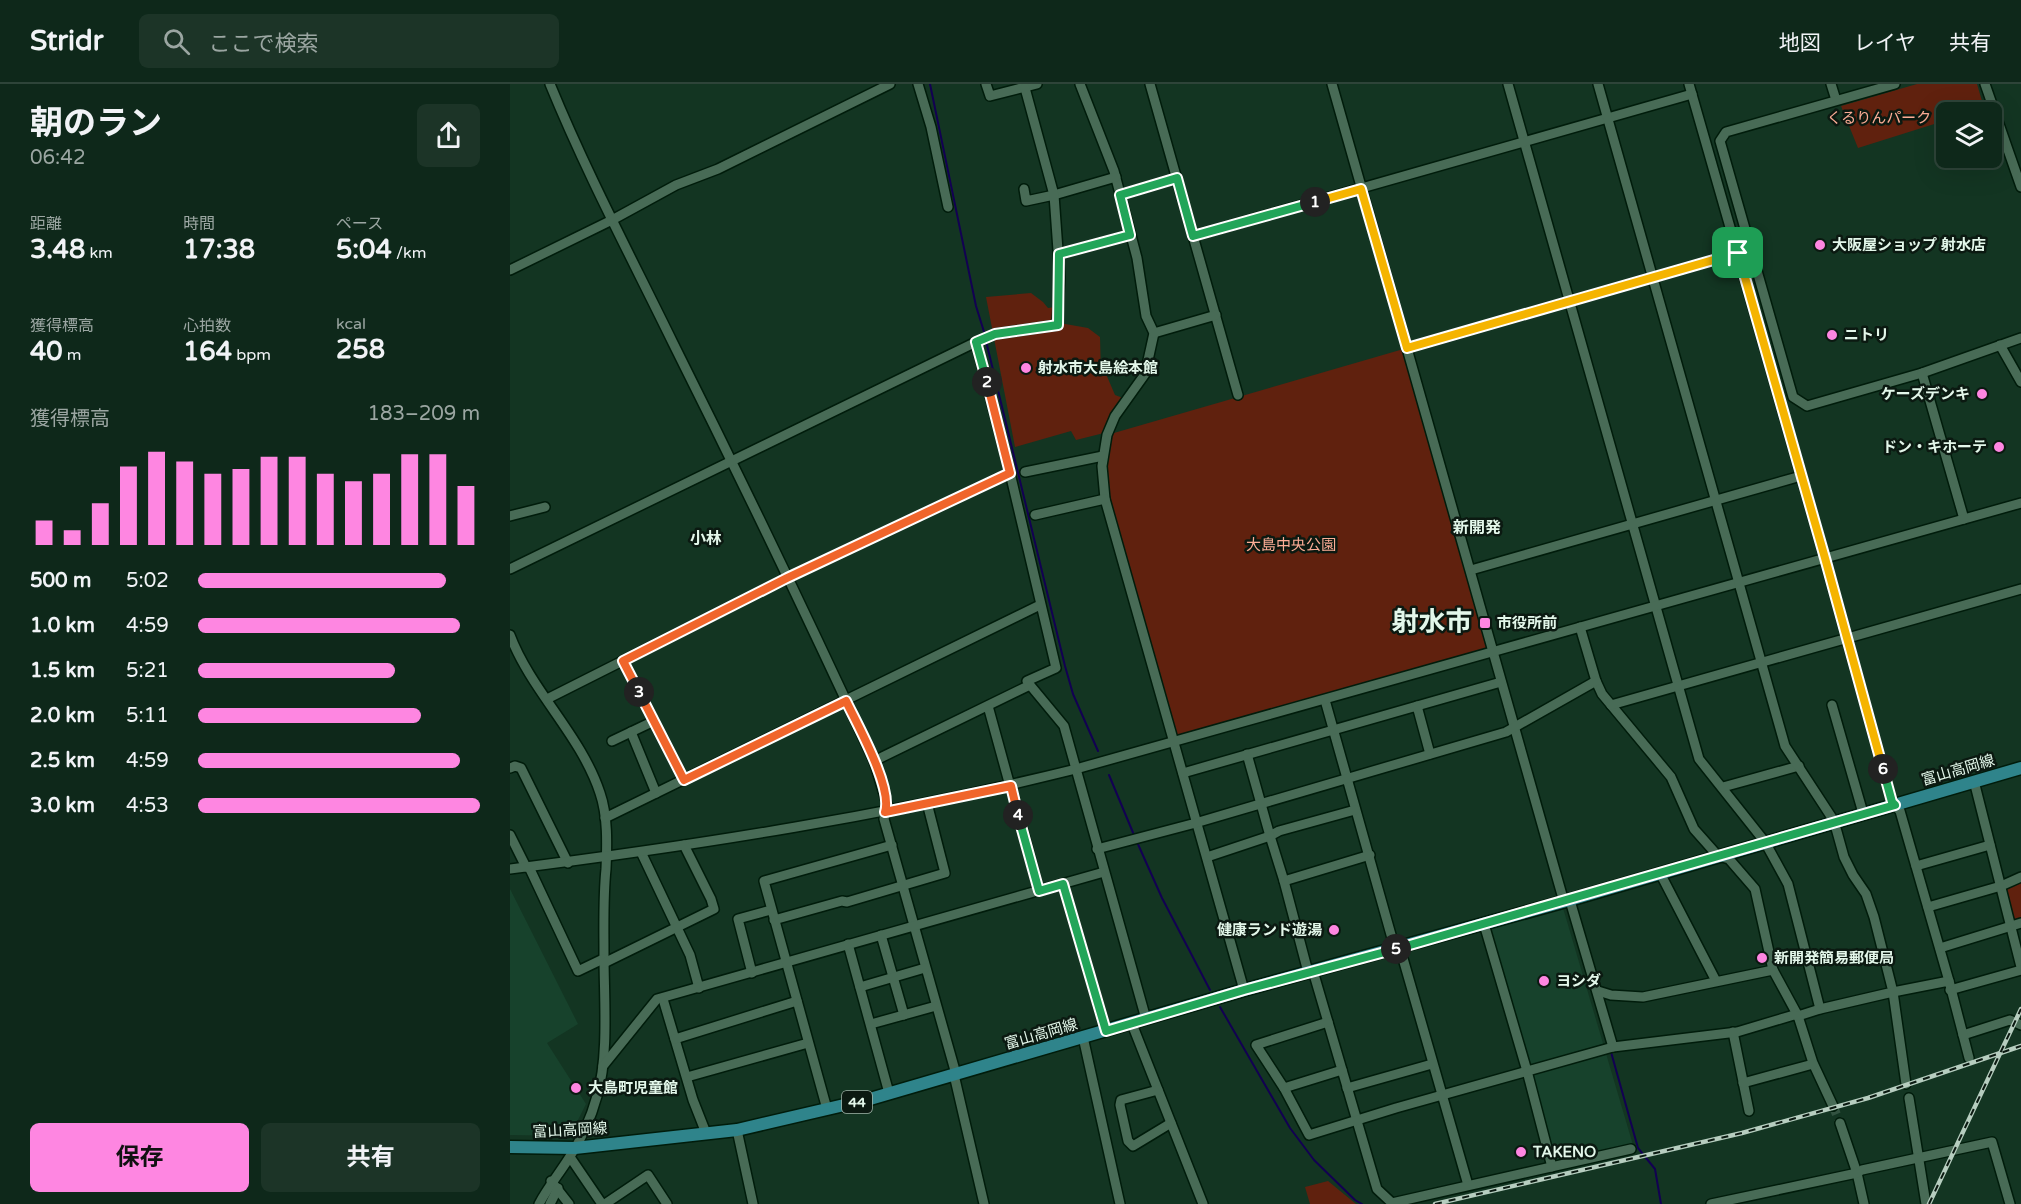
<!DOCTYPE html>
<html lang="ja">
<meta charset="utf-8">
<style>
:root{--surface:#0e281a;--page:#1c3427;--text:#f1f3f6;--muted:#9ba6a2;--line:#2e4439;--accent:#fe86e1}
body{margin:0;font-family:"Varela Round","Noto Sans JP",sans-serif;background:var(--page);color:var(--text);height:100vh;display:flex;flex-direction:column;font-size:22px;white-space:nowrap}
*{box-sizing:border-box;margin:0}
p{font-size:20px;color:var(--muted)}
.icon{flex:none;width:33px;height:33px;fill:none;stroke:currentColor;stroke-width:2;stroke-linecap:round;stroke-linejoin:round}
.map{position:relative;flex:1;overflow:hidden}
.sheet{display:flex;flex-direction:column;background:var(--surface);width:510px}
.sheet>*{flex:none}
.fabs{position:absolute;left:1426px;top:18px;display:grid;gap:12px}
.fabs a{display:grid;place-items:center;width:66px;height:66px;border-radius:9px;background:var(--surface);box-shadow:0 6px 24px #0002,0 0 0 2px var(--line);font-size:30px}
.pin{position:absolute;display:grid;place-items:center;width:51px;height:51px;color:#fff;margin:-26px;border-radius:12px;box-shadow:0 3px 9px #0006}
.km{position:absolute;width:30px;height:30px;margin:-15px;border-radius:50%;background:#222;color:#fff;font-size:16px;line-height:30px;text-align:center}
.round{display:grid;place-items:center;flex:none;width:63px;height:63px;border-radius:9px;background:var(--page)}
.headline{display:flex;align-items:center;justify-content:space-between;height:102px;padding:0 30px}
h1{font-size:33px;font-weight:700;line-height:45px}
.figures{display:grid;grid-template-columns:repeat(3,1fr);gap:9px;height:102px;padding:6px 30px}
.figures div{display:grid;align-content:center}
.figures b{font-size:26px;font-weight:700}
.figures small{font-size:16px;font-weight:400}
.figures p{font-size:16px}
.chart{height:168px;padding:12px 30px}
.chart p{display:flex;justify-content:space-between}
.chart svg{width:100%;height:108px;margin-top:6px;stroke:var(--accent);stroke-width:6}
.button{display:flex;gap:12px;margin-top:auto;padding:12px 30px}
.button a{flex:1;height:69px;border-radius:9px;background:var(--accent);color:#111;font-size:24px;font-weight:700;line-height:69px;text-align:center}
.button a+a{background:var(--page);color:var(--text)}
ul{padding:0 30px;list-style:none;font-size:20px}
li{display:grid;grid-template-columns:96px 72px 1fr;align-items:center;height:45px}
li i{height:15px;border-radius:8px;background:var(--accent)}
header{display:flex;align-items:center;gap:36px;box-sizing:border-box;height:84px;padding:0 30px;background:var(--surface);border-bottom:2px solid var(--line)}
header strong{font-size:28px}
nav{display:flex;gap:33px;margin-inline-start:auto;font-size:21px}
.search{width:420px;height:54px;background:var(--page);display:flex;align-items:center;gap:15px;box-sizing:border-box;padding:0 21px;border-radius:9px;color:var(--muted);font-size:22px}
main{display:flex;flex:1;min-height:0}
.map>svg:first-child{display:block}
</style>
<header>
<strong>Stridr</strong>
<div class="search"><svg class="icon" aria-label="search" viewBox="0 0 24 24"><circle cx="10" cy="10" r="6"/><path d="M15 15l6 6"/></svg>ここで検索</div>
<nav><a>地図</a><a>レイヤ</a><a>共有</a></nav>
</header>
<main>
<section class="sheet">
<div class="headline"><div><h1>朝のラン</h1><p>06:42</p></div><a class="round"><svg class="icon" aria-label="share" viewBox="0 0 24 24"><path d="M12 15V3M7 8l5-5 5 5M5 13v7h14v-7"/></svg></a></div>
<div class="figures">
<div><p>距離</p><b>3.48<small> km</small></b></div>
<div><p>時間</p><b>17:38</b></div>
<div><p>ペース</p><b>5:04<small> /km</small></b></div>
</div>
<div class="figures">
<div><p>獲得標高</p><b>40<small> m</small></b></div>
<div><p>心拍数</p><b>164<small> bpm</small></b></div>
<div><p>kcal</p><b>258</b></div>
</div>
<div class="chart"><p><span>獲得標高</span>183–209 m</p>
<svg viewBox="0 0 160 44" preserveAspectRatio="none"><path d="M5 44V34M15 44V38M25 44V27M35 44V12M45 44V6M55 44V10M65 44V15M75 44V13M85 44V8M95 44V8M105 44V15M115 44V18M125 44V15M135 44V7M145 44V7M155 44V20"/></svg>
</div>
<ul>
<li><b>500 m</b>5:02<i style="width:88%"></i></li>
<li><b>1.0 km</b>4:59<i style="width:93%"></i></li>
<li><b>1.5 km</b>5:21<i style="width:70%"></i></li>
<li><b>2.0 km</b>5:11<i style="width:79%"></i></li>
<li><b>2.5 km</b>4:59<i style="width:93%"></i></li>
<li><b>3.0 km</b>4:53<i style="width:100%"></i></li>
</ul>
<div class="button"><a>保存</a><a>共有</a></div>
</section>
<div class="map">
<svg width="1511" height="1120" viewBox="0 0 1511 1120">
<rect width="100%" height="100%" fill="#133522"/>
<!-- built -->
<g fill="#17422c">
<polygon points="0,805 68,940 37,959 76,1020 62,1048 54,1052 0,1051"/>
<polygon points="1053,824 1123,1061 1045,1077 978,845"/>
</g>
<!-- green -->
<g fill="#60210e">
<polygon points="1407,0 1467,0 1474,24 1461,28 1437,28 1437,36 1348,64 1331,22"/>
<polygon points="521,209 533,218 538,224 545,223 544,238 578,244 590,253 591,289 596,290 605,311 613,314 594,349 566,356 561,347 505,363 476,213"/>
<polygon points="897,264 982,568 665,657 593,401 597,351"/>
<polygon points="1511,797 1511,835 1505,838 1502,835 1495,809 1496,803"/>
<polygon points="818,1097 846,1120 800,1120 795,1103"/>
</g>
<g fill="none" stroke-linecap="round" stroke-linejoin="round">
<!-- stream -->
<g stroke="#120052" stroke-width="2">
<polyline points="420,0 466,222 475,251"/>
<polyline points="476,257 555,582 563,610 588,667"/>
<polyline points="599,691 624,751"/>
<polyline points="627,758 652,814 700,906"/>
<polyline points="710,923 780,1044 804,1076 845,1116 852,1120"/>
<polyline points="1101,968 1128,1064 1145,1085 1151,1120"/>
</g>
<!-- minor-tunnel -->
<polyline stroke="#325240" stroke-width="9" stroke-dasharray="9 4.5" stroke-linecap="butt" points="1323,1022 1330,1039"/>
<!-- minor casing -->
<g stroke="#001c0b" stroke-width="12">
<g id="minor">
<path d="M 40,0 C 76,88 121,173 163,259 C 232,397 299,536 364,677 L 377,720 L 374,735 L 446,990 L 445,995 L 474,1120"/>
<polyline points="408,0 421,43 438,123"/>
<polyline points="476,0 480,12 527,0"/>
<polyline points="570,0 604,87 627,174 636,232 644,249 635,290 605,332 597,351 592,382 595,415 734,906"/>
<polyline points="640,0 728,311"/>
<polyline points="822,0 1052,811 1056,817 1061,820 1103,963"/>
<polyline points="998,0 1189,675 1255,758 1278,800 1310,925"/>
<polyline points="1179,0 1313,468 1382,718 1390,727 1439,897"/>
<polyline points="1321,0 1326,16"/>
<polyline points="1385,0 1216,48 1210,57 1283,313 1297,322 1412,289 1511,254"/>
<polyline points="1475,0 1511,103"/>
<polyline points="514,105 516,117 544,111 606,93"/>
<polyline points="610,111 667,94"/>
<polyline points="683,152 1182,10"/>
<polyline points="549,170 620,151"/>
<polyline points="0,186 102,136 166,101 208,85 380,0"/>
<polyline points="644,249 706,231"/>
<polyline points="466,258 500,389"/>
<polyline points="1490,261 1511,298"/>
<polyline points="897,264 1228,169"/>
<polyline points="1412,289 1454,435"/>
<polyline points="515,388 593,372"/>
<polyline points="525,431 595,415"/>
<polyline points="0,432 35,423"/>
<polyline points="0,485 466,258 485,250 547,241 550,194 544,111 515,4"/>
<polyline points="961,486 1291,392"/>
<polyline points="1070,543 1086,597 1092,610 1161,693 1184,745 1208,772 1219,775 1245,805 1263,886 1288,932 1303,979 1323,1022"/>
<path d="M 0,551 C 21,607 71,651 90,709 C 98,732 97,761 96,785 C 93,814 94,843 94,872 C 94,913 99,973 87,1012 C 81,1034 71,1056 59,1074 C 49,1090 38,1103 29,1120"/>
<polyline points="113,577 174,696"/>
<polyline points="37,615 277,494 500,389 546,584 517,597"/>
<polyline points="815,616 885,865"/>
<polyline points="1101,621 1511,505"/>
<polyline points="1322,621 1353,729"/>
<polyline points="478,622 500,702"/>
<polyline points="907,622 991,598"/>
<polyline points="121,648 146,709"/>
<polyline points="102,657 144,637"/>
<polyline points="737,670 760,752 769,747 845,726"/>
<polyline points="364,677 520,601 554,642 636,935"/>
<polyline points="0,684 5,682 11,684 58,779"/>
<polyline points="673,689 907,622 920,670"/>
<polyline points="1464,697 1511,883"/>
<polyline points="501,702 529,807"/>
<polyline points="1213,703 1289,682"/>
<polyline points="95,734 530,521"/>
<polyline points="0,751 16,783"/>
<polyline points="587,765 682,740 996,648 1086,597"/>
<polyline points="131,768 180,871 189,904"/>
<polyline points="697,773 760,752 774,797 860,771"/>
<polyline points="1406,782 1480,761"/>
<polyline points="19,783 68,887 93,875"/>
<path d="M 0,785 C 190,761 380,731 566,685 L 1511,419"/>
<polyline points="1150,789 1206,897"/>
<polyline points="774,797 798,888"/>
<polyline points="553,800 596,947"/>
<polyline points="1418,823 1491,802 1511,793"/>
<polyline points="264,836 332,817 337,818 435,789 417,719"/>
<polyline points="974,840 1017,987 1042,1083"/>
<polyline points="371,851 394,931"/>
<polyline points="338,860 379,1009"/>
<polyline points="890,864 958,1101"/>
<polyline points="1430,864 1511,839"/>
<polyline points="94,879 204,825 201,815 174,761"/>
<polyline points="803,887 867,1105 882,1119 1121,1065"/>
<polyline points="242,889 228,835 261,826"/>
<polyline points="350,903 415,884"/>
<polyline points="1440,906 1511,886"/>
<polyline points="1088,907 1101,911 1133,913 1263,886"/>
<polyline points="153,915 183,1016 196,1049"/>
<polyline points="361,940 426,922"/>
<polyline points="622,940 693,1120"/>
<polyline points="1223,948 1239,1027"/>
<polyline points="1453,951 1500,936 1511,941"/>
<polyline points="573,953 610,1120"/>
<polyline points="165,955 287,917"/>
<polyline points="93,982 147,915 594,788"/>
<polyline points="832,986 774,1004 799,1051 886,1024 1103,963 1227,948 1284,931 1288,932 1310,925 1383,908 1364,833 1356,810 1343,791 1334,773 1324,737 1275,662 1088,0"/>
<polyline points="177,993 298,959"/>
<polyline points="1233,999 1303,980"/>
<polyline points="1396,1000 1383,908 1439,897 1459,974"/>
<polyline points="774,1004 746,961 818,938"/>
<polyline points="837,1004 922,980"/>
<polyline points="648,1006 611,1016 610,1021 618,1057 623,1062 661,1039"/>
<polyline points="1399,1014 1416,1120"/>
<polyline points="317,1025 254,797 382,761"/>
<polyline points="1330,1039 1347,1089 1354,1120"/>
<polyline points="227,1046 243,1120"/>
<polyline points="60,1073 92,1120"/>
<polyline points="41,1097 59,1120"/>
<polyline points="40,1120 48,1104"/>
<polyline points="95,1120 138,1091 157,1120"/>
<polyline points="1201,1120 1347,1089 1352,1086 1482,1058 1500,1120"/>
</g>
</g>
<!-- major casing -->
<g stroke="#001c0b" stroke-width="15">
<polyline id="major" points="0,1063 65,1064 227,1046 360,1015 734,906 1056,817 1511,684"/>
</g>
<!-- minor -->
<use href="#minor" stroke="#486b56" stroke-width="9"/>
<!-- major -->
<use href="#major" stroke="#2f848b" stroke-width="12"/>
<!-- rail casing -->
<g stroke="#b6cdbf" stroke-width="4.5">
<g id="rail">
<polyline points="925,1120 1232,1049 1358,1014 1511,962"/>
<polyline points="1419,1120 1511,925"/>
</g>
</g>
<!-- rail -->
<use href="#rail" stroke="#0b1911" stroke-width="2" stroke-dasharray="7" stroke-linecap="butt"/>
</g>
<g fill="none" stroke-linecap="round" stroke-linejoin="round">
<!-- split-1 casing -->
<g stroke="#fff" stroke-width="12">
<polyline id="split-1" points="805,118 851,105 897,264 1228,169"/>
</g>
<!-- split-2 casing -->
<g stroke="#fff" stroke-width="12">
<polyline id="split-2" points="477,298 466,258 485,250 548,241 549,170 620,151 610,111 667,94 683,152 805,118"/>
</g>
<!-- split-3 casing -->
<g stroke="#fff" stroke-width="12">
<polyline id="split-3" points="129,608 113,577 277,494 500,389 477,298"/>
</g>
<!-- split-4 casing -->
<g stroke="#fff" stroke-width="12">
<path id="split-4" d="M 129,608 L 174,696 L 336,617 C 347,640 383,704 375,728 L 501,702 L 508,731"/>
</g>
<!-- split-5 casing -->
<g stroke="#fff" stroke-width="12">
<polyline id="split-5" points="508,731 529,807 553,800 596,947 734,906 886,865"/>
</g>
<!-- split-6 casing -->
<g stroke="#fff" stroke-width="12">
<polyline id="split-6" points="886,865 1385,721 1382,718 1373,685"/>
</g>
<!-- split-7 casing -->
<g stroke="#fff" stroke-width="12">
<polyline id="split-7" points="1228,169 1315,474 1373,685"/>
</g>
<!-- split-1 -->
<use href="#split-1" stroke="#f5b400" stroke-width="8"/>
<!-- split-2 -->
<use href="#split-2" stroke="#22a559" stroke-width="8"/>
<!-- split-3 -->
<use href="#split-3" stroke="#f0652b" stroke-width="8"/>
<!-- split-4 -->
<use href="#split-4" stroke="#f0652b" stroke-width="8"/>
<!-- split-5 -->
<use href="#split-5" stroke="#22a559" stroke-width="8"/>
<!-- split-6 -->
<use href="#split-6" stroke="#22a559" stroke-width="8"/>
<!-- split-7 -->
<use href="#split-7" stroke="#f5b400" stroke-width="8"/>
</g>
<!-- markers -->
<g fill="#fe86e1" stroke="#0b1911" stroke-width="2">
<circle cx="1310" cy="161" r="6"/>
<circle cx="1322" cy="251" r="6"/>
<circle cx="516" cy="284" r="6"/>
<circle cx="1472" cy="310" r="6"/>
<circle cx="1489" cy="363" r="6"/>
<rect x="969" y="533" width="12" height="12" rx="3"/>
<circle cx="824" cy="846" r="6"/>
<circle cx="1252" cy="874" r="6"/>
<circle cx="1034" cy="897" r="6"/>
<circle cx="66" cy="1004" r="6"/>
<circle cx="1011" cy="1068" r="6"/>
</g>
<g text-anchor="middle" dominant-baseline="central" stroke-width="5" stroke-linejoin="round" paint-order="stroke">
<!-- shield labels -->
<rect fill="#0b1911" stroke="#a2b4a9" stroke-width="1.5" x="332" y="1007" width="30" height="22" rx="4.5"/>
<g font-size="14" font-weight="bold" fill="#e3f7ea">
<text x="347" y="1018">44</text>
</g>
<!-- park labels -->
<g font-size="15" fill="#fcad96" stroke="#0b1911">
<text x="1369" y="34">くるりんパーク</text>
<text x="781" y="461">大島中央公園</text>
</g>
<!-- poi labels -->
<g font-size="15" font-weight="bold" fill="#e3f7ea" stroke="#0b1911" text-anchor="start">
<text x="1322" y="161">大阪屋ショップ 射水店</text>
<text x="1334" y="251">ニトリ</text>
<text x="528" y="284">射水市大島絵本館</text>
<text x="1460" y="310" text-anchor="end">ケーズデンキ</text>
<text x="1477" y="363" text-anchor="end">ドン・キホーテ</text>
<text x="987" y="539">市役所前</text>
<text x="812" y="846" text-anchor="end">健康ランド遊湯</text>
<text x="1264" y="874">新開発簡易郵便局</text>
<text x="1046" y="897">ヨシダ</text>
<text x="78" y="1004">大島町児童館</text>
<text x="1023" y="1068">TAKENO</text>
</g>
<!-- street labels -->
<g font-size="15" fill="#e3f7ea" stroke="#0b1911">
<text transform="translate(1448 686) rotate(-16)">富山高岡線</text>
<text transform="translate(531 950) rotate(-16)">富山高岡線</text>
<text transform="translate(60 1046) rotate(-3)">富山高岡線</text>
</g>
<!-- neighbourhood labels -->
<g font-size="16" font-weight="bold" fill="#e3f7ea" stroke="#0b1911">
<text x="967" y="444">新開発</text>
<text x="196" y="455">小林</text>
</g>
<!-- town labels -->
<g font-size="27" font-weight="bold" fill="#e3f7ea" stroke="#0b1911">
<text x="922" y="538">射水市</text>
</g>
</g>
</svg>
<div class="fabs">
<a><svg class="icon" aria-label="layers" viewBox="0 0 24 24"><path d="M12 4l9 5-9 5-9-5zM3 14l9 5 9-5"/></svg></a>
</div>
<div class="pin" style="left:1228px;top:169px;background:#1e9e55"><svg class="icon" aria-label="arrive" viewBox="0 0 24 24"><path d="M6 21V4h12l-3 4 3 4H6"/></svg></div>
<b class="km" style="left:805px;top:118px">1</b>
<b class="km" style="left:477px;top:298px">2</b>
<b class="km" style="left:129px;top:608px">3</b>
<b class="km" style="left:508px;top:731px">4</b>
<b class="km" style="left:886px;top:865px">5</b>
<b class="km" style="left:1373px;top:685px">6</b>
</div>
</main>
